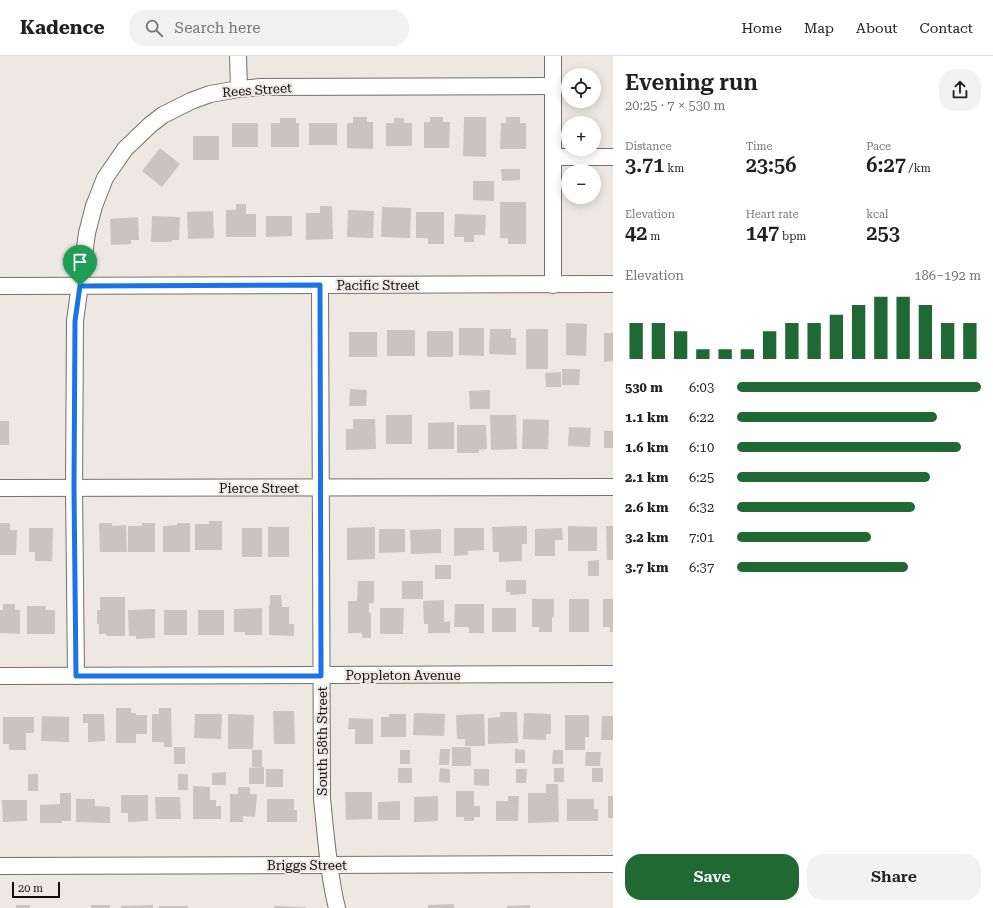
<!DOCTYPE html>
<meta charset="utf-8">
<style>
:root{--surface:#fff;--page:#f2f2f2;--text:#202124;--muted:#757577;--line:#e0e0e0;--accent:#206834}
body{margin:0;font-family:"Roboto Serif",serif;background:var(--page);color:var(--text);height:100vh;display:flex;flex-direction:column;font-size:15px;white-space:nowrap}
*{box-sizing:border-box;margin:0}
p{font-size:13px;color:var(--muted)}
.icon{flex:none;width:22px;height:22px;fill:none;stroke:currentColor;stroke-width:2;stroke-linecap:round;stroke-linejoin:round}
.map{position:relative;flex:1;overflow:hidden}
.details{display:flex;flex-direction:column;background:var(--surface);width:380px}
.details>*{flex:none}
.tools{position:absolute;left:561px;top:12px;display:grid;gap:8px}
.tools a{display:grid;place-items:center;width:40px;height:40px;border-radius:50%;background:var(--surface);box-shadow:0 2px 10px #0003;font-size:20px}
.scale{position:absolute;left:12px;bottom:10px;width:48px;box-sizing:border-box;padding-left:4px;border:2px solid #12110f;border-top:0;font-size:11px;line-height:14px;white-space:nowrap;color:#12110f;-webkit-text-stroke:3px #ede8e2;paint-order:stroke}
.pin{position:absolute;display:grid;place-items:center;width:34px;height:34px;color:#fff;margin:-41px -17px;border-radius:50% 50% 50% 0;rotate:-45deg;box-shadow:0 0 4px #0007}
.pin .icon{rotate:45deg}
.round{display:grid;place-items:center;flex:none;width:42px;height:42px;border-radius:16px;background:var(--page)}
.overview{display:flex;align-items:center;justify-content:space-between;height:68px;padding:0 12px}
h1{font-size:22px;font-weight:600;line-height:30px}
.stats{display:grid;grid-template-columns:repeat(3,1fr);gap:6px;height:68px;padding:4px 12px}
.stats div{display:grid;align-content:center}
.stats b{font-size:20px;font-weight:600}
.stats small{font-size:11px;font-weight:400}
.stats p{font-size:11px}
.chart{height:112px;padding:8px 12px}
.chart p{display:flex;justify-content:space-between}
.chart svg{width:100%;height:72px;margin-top:4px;stroke:var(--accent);stroke-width:6}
.cta{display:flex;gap:8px;margin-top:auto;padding:8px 12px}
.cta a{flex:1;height:46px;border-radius:16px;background:var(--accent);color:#fff;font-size:16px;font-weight:600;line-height:46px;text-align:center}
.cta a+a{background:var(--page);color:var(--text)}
ul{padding:0 12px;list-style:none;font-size:13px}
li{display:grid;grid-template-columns:64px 48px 1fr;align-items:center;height:30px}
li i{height:10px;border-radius:5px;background:var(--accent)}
header{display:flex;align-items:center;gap:24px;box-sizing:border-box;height:56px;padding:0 20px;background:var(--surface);border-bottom:1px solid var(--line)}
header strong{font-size:19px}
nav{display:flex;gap:22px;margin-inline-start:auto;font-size:14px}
.search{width:280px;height:36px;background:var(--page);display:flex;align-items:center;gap:10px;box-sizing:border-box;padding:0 14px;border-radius:16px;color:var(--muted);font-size:15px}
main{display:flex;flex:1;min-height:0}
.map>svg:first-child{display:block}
</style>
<header>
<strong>Kadence</strong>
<div class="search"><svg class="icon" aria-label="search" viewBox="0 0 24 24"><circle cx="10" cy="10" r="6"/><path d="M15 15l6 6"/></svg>Search here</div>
<nav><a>Home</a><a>Map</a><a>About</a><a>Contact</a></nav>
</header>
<main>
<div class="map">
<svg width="613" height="852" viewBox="0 0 613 852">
<rect width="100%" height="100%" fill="#ede8e2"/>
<!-- building -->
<g fill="#cac4bf">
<polygon points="353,61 367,61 367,66 373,66 373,93 347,92 347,67 353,67"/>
<polygon points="430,61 443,61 443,66 450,66 449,92 424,92 424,66 430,66"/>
<polygon points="464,61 486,61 486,101 463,100"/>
<polygon points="506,61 520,61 520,67 526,67 526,93 500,93 501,67 506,67"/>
<polygon points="280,62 296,62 296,67 299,67 299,91 271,91 271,67 280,67"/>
<polygon points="394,62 404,62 404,67 412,67 412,90 386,90 386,67 394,67"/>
<rect x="232" y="67" width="26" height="24"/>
<rect x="309" y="67" width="28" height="22"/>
<rect x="193" y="80" width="26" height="24"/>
<polygon points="160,92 180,108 162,131 142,115"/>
<polygon points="501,113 520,113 520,124 502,125"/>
<polygon points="473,125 494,125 494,145 473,144"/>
<polygon points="500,146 526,146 526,188 508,188 508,182 500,182"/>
<polygon points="236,148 246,148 246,158 256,158 256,181 226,181 226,154 236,154"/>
<polygon points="320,150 332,150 333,183 306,184 306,157 320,157"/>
<polygon points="382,151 411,152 410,182 381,181"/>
<polygon points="348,154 374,155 373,182 347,181"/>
<polygon points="213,155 214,182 188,183 187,156"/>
<polygon points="416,156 444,156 444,188 428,188 428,182 416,182"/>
<polygon points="455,158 486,159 485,179 474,179 474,186 464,186 464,181 454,181"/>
<polygon points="152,160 180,161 179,184 172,184 172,186 151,186"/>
<polygon points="266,160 292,160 292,180 266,181"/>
<polygon points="138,161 139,184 131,184 131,188 111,189 110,163"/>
<polygon points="566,267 587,268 586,300 566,299"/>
<polygon points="459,272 484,272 484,300 459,299"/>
<polygon points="490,273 511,273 511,282 516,282 516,299 489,298"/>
<rect x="526" y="273" width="22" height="40"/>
<rect x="387" y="274" width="28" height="26"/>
<rect x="427" y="275" width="26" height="26"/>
<rect x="349" y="276" width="28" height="25"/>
<polygon points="604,277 613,277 613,305 604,306"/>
<polygon points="562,313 580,313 579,329 562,329"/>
<polygon points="561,316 561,331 546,331 545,317"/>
<polygon points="350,333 367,334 366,350 349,350"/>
<polygon points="490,334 490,353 470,353 469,335"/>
<rect x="386" y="359" width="26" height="29"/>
<polygon points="490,359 516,359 517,393 491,394"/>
<polygon points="353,363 375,363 376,393 346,394 346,373 353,373"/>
<polygon points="523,363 549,364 548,393 522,393"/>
<rect x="0" y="365" width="9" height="24"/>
<polygon points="454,366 454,393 428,393 428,367"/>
<polygon points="457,369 486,369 487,393 479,394 479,397 457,397"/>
<polygon points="569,371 591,372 590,391 568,390"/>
<rect x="604" y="375" width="9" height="17"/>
<polygon points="209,465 222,465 222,494 195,494 195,468 209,468"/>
<polygon points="0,467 10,467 10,474 17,474 16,499 0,499"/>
<polygon points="99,467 112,467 112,470 126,469 127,496 100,496"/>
<polygon points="142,467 155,467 155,496 128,496 128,470 142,470"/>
<polygon points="177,467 190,467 190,496 163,496 163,470 177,469"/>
<polygon points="527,470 527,488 522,488 522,505 499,506 499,496 493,496 492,471"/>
<polygon points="568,470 597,471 597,495 568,495"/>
<polygon points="606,470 613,470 613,504 607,504"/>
<rect x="268" y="471" width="21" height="30"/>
<polygon points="375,471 375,503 347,504 347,472"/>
<polygon points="29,472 53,472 52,505 35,505 35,496 29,496"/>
<rect x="242" y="472" width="20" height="29"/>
<polygon points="454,472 484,472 484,494 468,495 468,499 454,500"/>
<polygon points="562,472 563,484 555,484 555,500 535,500 535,473"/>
<polygon points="379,473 405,473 405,496 379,497"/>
<polygon points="441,473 441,497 411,498 410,474"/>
<polygon points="599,504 599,520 588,520 588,505"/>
<rect x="435" y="509" width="16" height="14"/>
<polygon points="506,524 526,524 526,538 510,539 510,536 506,536"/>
<polygon points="358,525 374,525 374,547 369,547 369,557 371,557 371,582 362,582 362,577 348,577 348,545 357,545"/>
<rect x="402" y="525" width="21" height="18"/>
<polygon points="270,539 281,539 282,551 289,551 289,568 294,568 294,580 269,579 269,549 270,549"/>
<polygon points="100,541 125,541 125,580 106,580 106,578 99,578 99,568 97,568 97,554 100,554"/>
<polygon points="532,543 554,543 554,561 552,561 552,576 539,576 539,571 532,571"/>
<rect x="569" y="543" width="20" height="33"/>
<polygon points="603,543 613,543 613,576 610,576 610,571 603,571"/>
<polygon points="444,544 444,566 450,565 450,577 428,577 428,568 424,568 423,545"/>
<polygon points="3,548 15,548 15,554 20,554 20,578 0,577 0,554 3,554"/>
<polygon points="455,548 484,548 484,577 469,577 469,571 454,571"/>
<polygon points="27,550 46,550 45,554 55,554 55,578 27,578"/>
<polygon points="262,552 262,579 245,579 245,576 234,576 234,553"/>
<polygon points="380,552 404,552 403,578 380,578"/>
<rect x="492" y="552" width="24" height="24"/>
<polygon points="155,553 155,582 136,583 136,580 129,580 128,554"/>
<rect x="164" y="554" width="23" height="25"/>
<rect x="198" y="554" width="26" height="25"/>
<polygon points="116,652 131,652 131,657 136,657 136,659 147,659 147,678 136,678 136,687 116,687"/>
<polygon points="159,652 171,652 172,691 164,691 164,686 152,686 152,658 159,658"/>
<polygon points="273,655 294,655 295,688 274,688"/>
<polygon points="500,656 517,656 518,687 488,688 488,662 500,661"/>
<polygon points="414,657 445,658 444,680 413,679"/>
<polygon points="524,657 551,658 551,678 546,678 546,684 523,683"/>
<polygon points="83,658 104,658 105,685 88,686 88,667 83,667"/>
<polygon points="195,658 222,658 221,683 194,682"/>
<polygon points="228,658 254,659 253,693 228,693"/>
<polygon points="389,658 406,658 406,681 381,681 381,661 389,661"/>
<polygon points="484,658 485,690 465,690 465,683 457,683 456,659"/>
<polygon points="565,659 589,659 589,681 585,681 585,694 565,694"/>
<polygon points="42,660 69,661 69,686 41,685"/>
<polygon points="602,660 613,660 613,684 601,684"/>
<polygon points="3,661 34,661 34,677 26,677 26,694 9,694 9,688 3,688"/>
<polygon points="349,662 373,663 373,688 355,688 355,673 348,673"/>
<rect x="174" y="691" width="11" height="17"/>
<rect x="452" y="691" width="19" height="19"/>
<polygon points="440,693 450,693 449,709 439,709"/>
<polygon points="515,693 525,694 525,707 515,707"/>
<rect x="252" y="694" width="10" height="17"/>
<rect x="400" y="694" width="10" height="14"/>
<polygon points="553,694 563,694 563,708 552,708"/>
<polygon points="586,696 601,696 600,710 585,710"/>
<polygon points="264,711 264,728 249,728 249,712"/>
<rect x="398" y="712" width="14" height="15"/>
<polygon points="440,712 450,713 450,727 439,726"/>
<rect x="554" y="712" width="10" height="14"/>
<rect x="592" y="712" width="11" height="14"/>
<rect x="266" y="713" width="17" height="18"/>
<polygon points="474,713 489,713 489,730 474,729"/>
<polygon points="516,713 527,713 526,727 516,727"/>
<polygon points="226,716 226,729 212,729 212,717"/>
<rect x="28" y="718" width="10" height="17"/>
<rect x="178" y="718" width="10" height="16"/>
<polygon points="546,728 558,728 559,766 528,767 528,737 546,737"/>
<polygon points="193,730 210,731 210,744 216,744 216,750 221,750 221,763 193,763"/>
<polygon points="238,731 250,731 250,738 257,738 255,761 243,760 243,766 230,766 230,738 238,738"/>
<polygon points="456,735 474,735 474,750 480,750 480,761 474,761 474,765 464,765 464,761 456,761"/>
<polygon points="345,736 372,736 372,763 346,764"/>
<polygon points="60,737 71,737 71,765 62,765 62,767 40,767 40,749 60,748"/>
<polygon points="121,739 148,739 148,765 128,766 128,757 121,757"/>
<polygon points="438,740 438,765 414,766 414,741"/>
<polygon points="508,740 519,740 518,765 496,765 496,745 508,745"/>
<rect x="608" y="740" width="5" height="22"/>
<polygon points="155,741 180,741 181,763 156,763"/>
<polygon points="76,743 95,743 95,750 110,751 110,767 76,766"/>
<polygon points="267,743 294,743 294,754 297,754 297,766 267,766"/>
<polygon points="567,743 594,743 594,753 598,753 598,765 567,765"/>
<polygon points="2,744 27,744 27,765 3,766"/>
<polygon points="400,745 400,764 378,764 378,746"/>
<polygon points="454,848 454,852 428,852 428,849"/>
<rect x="16" y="849" width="14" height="3"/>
<rect x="91" y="849" width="19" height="3"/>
<polygon points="153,849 153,852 121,852 121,850"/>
<polygon points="530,849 530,852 507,852 507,850"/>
<rect x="159" y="850" width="29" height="2"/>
<polygon points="274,850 305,851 305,852 274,852"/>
</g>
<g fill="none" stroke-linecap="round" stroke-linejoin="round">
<!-- minor casing -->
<g stroke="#75706b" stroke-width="18">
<g id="minor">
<polyline points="238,0 239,33"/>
<polyline points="553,0 553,229"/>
<polyline points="553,101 613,101"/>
<path d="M 320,229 L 322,743 C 326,779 328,816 337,852"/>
<polyline points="0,230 613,228"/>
<polyline points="0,432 613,431"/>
<polyline points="0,620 613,618"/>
<polyline points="76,620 74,432 75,265 87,177 94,150 105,122 125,93 150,69 163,59 191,45 210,38 239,33 261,31 553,30"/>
<polyline points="0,810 613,808"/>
</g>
</g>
<!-- minor -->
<use href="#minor" stroke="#fff" stroke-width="16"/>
</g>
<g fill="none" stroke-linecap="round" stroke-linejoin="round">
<!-- route casing -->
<g stroke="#fff" stroke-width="8">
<polygon id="route" points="320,229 321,620 76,620 74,432 75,265 80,230"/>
</g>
<!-- route -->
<use href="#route" stroke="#1a73e8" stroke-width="5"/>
</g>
<g text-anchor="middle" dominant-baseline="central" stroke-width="4" stroke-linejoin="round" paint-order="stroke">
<!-- street labels -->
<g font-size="13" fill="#12110f" stroke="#ede8e2">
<text transform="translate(257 34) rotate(-4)">Rees Street</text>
<text x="378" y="229">Pacific Street</text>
<text x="259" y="432">Pierce Street</text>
<text x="403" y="619">Poppleton Avenue</text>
<text transform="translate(322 685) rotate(-90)">South 58th Street</text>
<text x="307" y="809">Briggs Street</text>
</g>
</g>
</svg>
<div class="tools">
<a><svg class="icon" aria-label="locate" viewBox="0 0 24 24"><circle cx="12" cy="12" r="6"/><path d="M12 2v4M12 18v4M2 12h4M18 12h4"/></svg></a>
<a>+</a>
<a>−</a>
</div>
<div class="scale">20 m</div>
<div class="pin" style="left:80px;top:230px;background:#1e9e55"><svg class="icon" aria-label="arrive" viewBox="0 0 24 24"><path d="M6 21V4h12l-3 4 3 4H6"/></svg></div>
</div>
<section class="details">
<div class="overview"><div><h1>Evening run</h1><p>20:25 · 7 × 530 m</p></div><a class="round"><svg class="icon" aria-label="share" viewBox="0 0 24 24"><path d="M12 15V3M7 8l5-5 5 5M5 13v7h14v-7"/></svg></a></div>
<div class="stats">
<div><p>Distance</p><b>3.71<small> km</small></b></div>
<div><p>Time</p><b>23:56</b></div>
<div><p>Pace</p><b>6:27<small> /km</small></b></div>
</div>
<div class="stats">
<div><p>Elevation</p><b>42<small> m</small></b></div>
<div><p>Heart rate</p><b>147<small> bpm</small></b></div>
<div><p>kcal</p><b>253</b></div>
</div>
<div class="chart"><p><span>Elevation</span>186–192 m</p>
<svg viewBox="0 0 160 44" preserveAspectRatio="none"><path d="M5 44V22M15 44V22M25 44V27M35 44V38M45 44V38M55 44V38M65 44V27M75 44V22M85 44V22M95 44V17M105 44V11M115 44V6M125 44V6M135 44V11M145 44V22M155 44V22"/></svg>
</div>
<ul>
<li><b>530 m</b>6:03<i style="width:100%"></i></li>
<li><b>1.1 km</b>6:22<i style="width:82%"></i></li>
<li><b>1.6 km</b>6:10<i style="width:92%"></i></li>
<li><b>2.1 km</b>6:25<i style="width:79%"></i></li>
<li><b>2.6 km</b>6:32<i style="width:73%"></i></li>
<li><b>3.2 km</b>7:01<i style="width:55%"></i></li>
<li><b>3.7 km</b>6:37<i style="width:70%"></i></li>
</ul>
<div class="cta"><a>Save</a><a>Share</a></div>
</section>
</main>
